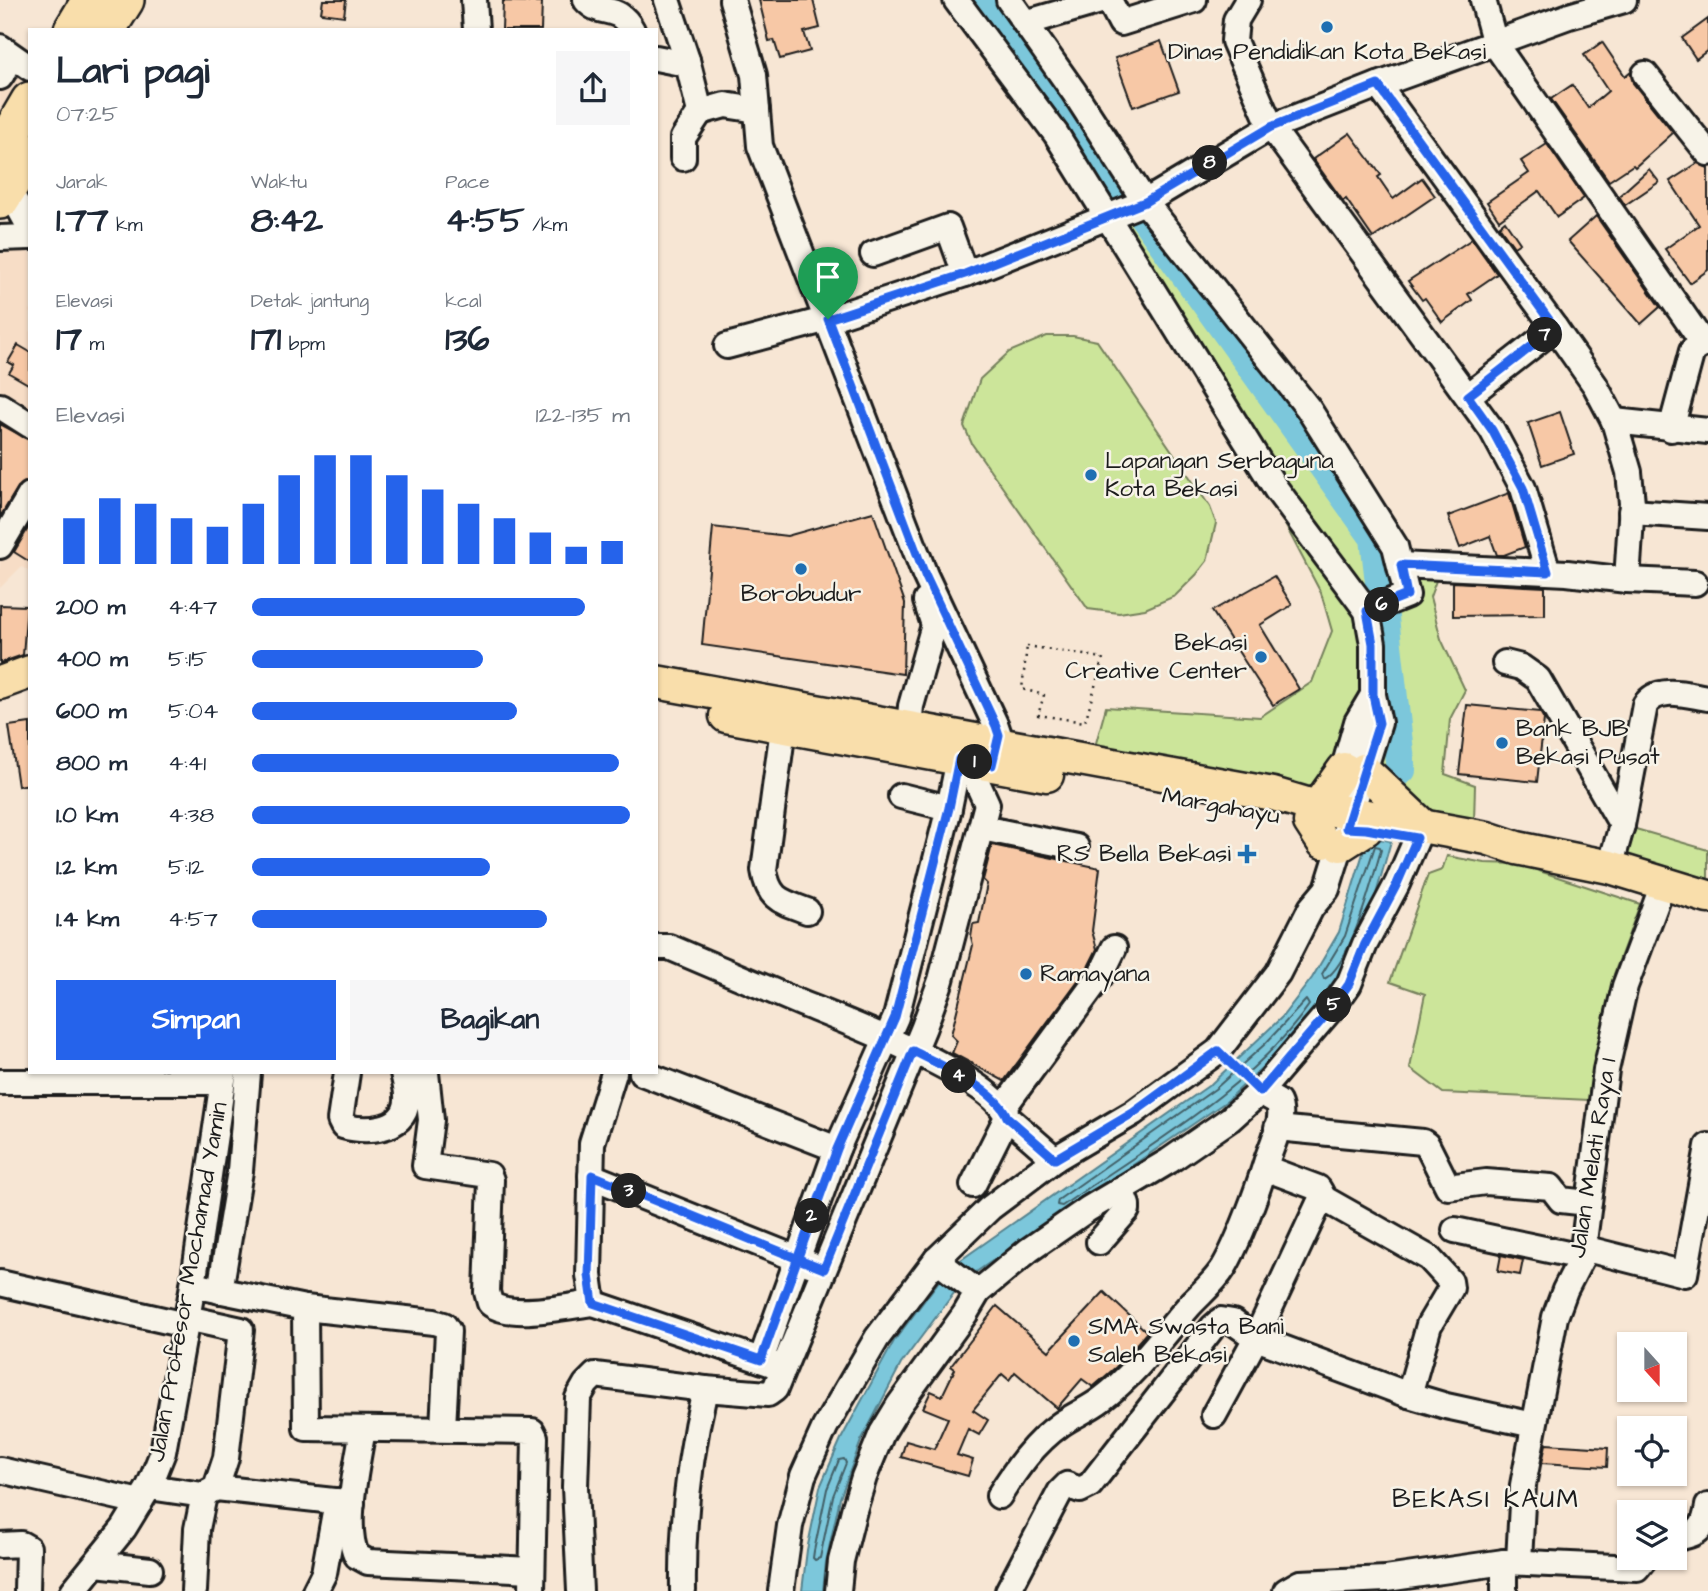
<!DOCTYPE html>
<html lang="id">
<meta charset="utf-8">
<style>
:root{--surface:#fff;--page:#f6f6f7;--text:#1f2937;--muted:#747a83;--accent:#2563eb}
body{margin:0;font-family:"Architects Daughter",sans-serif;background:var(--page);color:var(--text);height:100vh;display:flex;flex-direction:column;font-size:26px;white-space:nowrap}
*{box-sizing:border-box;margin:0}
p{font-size:23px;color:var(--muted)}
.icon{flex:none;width:38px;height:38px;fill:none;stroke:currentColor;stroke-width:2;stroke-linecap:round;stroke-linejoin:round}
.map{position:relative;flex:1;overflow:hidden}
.sheet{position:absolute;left:28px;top:28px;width:630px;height:1046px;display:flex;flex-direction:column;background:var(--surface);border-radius:0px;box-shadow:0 2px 5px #0004}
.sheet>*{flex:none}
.needle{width:46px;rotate:159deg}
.buttons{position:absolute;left:1617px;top:1332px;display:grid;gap:14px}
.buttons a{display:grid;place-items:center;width:70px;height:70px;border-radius:0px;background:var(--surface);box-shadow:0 2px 5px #0004;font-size:35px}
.pin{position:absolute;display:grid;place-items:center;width:60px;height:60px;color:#fff;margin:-72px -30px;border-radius:50% 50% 50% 0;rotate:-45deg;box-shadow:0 0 7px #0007}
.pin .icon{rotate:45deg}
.km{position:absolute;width:35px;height:35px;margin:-18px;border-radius:50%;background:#222;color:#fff;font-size:19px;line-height:35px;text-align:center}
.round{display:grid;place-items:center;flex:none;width:74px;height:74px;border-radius:0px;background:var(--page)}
.overview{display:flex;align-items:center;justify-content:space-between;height:119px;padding:0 28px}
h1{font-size:38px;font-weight:700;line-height:52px}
.metrics{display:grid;grid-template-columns:repeat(3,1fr);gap:10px;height:119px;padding:7px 28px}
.metrics div{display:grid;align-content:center}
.metrics b{font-size:35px;font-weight:700}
.metrics small{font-size:19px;font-weight:400}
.metrics p{font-size:19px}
.chart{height:196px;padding:14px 28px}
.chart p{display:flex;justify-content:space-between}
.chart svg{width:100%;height:126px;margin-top:7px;stroke:var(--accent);stroke-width:6}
.button{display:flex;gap:14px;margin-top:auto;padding:14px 28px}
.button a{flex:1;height:80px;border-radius:0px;background:var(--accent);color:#fff;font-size:28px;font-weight:700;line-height:80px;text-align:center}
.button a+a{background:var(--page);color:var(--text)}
ul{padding:0 28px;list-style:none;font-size:23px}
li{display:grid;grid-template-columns:112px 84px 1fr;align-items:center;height:52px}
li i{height:18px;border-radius:9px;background:var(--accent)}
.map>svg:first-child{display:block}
</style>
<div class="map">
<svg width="1708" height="1591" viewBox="0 0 1708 1591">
<rect width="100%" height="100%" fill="#f7e6d4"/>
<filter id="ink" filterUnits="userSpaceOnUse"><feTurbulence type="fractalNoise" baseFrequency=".0143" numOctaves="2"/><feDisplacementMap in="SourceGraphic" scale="14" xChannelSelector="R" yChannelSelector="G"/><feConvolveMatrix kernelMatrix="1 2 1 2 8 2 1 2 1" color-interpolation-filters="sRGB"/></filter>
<g filter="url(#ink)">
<!-- built -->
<g fill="#f7ddc6">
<polygon points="0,31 30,52 30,67 0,113"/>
<polygon points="20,251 30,253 30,571 21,567 0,588 0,254"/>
</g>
<!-- green -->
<g fill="#cce59a" stroke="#74805b" stroke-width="2">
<polygon points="956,0 1009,0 1308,408 1400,565 1441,567 1430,597 1441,639 1465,690 1450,719 1445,774 1475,785 1474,822 1424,827 1364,770 1317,807 1091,761 1106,707 1260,717 1312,682 1332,631 1321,593 1280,515 1276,489"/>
<polygon points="1047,336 1073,336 1097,341 1210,507 1216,523 1207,561 1196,575 1175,596 1145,609 1119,613 1088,609 972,444 964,426 980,379 1009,352"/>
<polygon points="1622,825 1708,850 1708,899 1610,867"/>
<polygon points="1447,856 1485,863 1518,864 1640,904 1614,974 1589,1100 1443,1093 1410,1068 1425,994 1390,982 1428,875 1442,870"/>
</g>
<!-- water -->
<polygon fill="#7bc7db" stroke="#55838f" stroke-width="2" points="1368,837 1391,841 1369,919 1346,965 1298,1033 1227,1101 963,1281 901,1364 861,1441 840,1498 826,1562 823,1591 802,1591 807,1550 820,1487 841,1439 894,1341 948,1269 1211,1084 1282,1017 1312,978 1339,932"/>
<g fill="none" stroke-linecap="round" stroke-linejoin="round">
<!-- shore -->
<g stroke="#426068" stroke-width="2">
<path d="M 1375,846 L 1380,847 L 1381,850 C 1373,878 1350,967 1324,979 L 1322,974 L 1345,936 Z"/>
<path d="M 1306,1000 L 1309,1005 C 1251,1089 1145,1148 1062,1206 L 1057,1205 L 1058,1200 L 1215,1089 L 1265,1044 Z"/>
<polygon points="844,1459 846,1463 833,1496 820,1558 815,1560 813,1558 814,1551 827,1489 839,1460"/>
</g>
<!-- river -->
<polyline stroke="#7bc7db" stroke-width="30" points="988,0 1375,538 1401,770"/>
</g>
<!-- building -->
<g fill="#f7c8a6" stroke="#1c1c1c" stroke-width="2">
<polygon points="323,0 346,0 344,16 321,13"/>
<polygon points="759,0 813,0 820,28 804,32 810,51 780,59 774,40 769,41"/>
<polygon points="503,1 542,2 541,30 502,30"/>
<polygon points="1708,19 1708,50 1696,59 1682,38"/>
<polygon points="1161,41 1179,91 1133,107 1115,58"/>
<polygon points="1602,42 1625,76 1631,71 1633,83 1673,133 1635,167 1633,165 1609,181 1551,99 1572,85 1588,108 1608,91 1584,55"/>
<polygon points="1350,133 1381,175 1378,177 1393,199 1422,178 1435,196 1373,238 1346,199 1343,201 1313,159"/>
<polygon points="1547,144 1584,198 1557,217 1539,191 1499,220 1487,202 1529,173 1521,161"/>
<polygon points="1698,163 1708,168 1708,270 1690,283 1665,249 1699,225 1670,181"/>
<polygon points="1649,169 1659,182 1625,205 1619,196"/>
<polygon points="1596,216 1660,307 1641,324 1568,241"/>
<polygon points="1505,221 1520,243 1514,247 1499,226"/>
<polygon points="1472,239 1497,274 1468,294 1472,300 1442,322 1425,298 1422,300 1408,281"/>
<polygon points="18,345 30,352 30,385 9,373 14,365 8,362"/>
<polygon points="1560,412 1574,454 1542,465 1528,423"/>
<polygon points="0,424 30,440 30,480 18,487 0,517"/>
<polygon points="1509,493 1525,547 1504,555 1497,555 1490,536 1460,548 1448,516"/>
<polygon points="873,512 905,603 903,674 702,645 713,527 787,536"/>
<polygon points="30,525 30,562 14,552"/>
<polygon points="1274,576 1292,605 1260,625 1299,689 1273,705 1212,611"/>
<polygon points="1453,582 1545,587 1545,615 1453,616"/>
<polygon points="0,605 27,606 23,655 0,663"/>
<polygon points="1467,705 1540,712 1544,719 1537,782 1459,774"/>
<polygon points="30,723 30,784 18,786 9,726"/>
<polygon points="992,845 1100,868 1092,931 1097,949 1088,967 1004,1081 952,1053 957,1041 951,1035 973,945 971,937 973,924 979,923 987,884 983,880"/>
<polygon points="1501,1255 1523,1260 1520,1275 1498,1271"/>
<polygon points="1104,1292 1147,1332 1116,1367 1093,1387 1082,1379 1057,1408 1015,1372 1009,1380 1002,1374 973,1410 988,1420 979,1435 968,1429 957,1455 973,1460 968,1476 901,1457 906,1441 934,1449 948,1418 923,1408 931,1391 942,1396 955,1369 951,1366 997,1306 1049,1351"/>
<polygon points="1546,1444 1608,1448 1607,1467 1542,1463"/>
</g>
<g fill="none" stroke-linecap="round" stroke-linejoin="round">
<!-- minor casing -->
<g stroke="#1c1c1c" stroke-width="30">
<g id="minor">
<polyline points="474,0 476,30"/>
<path d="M 586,0 C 601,18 617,2 632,30"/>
<polyline points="667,0 687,60"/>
<polyline points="732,0 754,75 760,146 925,575 996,726 999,735 993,760"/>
<polyline points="1009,0 1074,92 1145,202 1308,408 1395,546 1407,595 1367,611"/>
<polyline points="1109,0 1121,23 1194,0"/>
<polyline points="1248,0 1236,20 1234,41 1271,127 1492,430 1523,488 1548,572"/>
<polyline points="1483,0 1495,44 1703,343"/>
<polyline points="1025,23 1104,0"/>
<polyline points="0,47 30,68"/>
<polyline points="656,58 676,62 687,60 700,112 683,138 683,158"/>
<polyline points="1645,74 1708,153"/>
<polyline points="0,77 13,57"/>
<polyline points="1378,85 1555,328 1595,385 1614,421 1629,472 1632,503 1627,580"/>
<polyline points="700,112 725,105 757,110"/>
<polyline points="8,188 30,228"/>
<polyline points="0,238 30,237"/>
<polyline points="873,254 948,227 965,274"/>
<polyline points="727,346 828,319 965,274 1145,202 1271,127 1378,85 1569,16 1624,0"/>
<polyline points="1468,396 1555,328"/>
<polyline points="0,406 30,425"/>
<polyline points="1614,421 1708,431"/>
<polyline points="1671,429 1692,351 1708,341"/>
<polyline points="1631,512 1708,517"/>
<polyline points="0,546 30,495"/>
<polyline points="1400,565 1567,573 1627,580 1695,583"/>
<polyline points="1505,663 1521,667 1538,679 1622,825"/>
<path d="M 783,728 L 764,870 C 769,900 781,901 807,911"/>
<polyline points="909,728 911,706 934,625 926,601"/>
<polyline points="1339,785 1357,722 1373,695"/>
<polyline points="901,796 949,808"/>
<polyline points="982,828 1076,847"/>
<path d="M 1610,867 L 1622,825 L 1645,705 C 1658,685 1687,695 1708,698"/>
<path d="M 656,947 L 669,947 C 714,966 758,985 803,1004 C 845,1021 993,1077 1007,1117 L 1055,1159"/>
<path d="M 347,1073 L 340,1120 L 343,1126 C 364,1132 405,1132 407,1101 C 408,1091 405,1082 403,1073"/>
<path d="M 426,1073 L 431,1120 L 425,1166 L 482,1174 L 489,1175 L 491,1180 L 487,1292 L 490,1303 C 509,1320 568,1306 593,1303"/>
<polyline points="614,1073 592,1143 589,1275 593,1303 775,1365"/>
<polyline points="642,1073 837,1149"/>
<polyline points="0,1082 222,1082"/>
<polyline points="1004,1107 1101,975 1114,948"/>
<polyline points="1277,1128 1423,1142 1427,1145 1448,1187 1486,1182 1551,1187 1561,1200 1588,1203"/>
<polyline points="591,1176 810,1264"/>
<polyline points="973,1185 1007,1117"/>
<polyline points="1321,1197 1429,1258 1450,1281 1451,1288 1429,1325 1409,1395"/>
<polyline points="1455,1230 1582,1257"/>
<polyline points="1099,1242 1127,1210 1127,1205 1121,1189"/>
<polyline points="1583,1248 1685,1274 1708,1146"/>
<polyline points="936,1260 978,1292"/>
<polyline points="0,1283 185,1325"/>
<polyline points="193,1285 305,1308 306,1428 532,1431 535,1437 532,1591"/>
<polyline points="220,1291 240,1171 248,1073"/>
<polyline points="305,1308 434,1322 444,1325 448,1331 443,1428"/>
<polyline points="761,1360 837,1149 896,1017 949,808 959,759"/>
<polyline points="1214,1415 1256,1338 1320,1201 1321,1193 1318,1188 1265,1168"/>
<path d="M 363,1429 C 358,1460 342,1528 357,1556 L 368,1562 L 532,1570"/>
<polyline points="0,1470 140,1502"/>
<polyline points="149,1487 203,1495 216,1488 226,1458 241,1330 187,1318"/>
<polyline points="216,1488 352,1503"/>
<path d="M 999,1496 C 1016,1469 1034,1443 1061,1424 C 1074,1415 1089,1409 1102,1399 C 1136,1373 1161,1338 1189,1306 C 1201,1293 1214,1283 1224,1267 C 1239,1241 1257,1192 1266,1163 C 1271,1146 1286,1119 1278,1102 L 1260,1092"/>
<path d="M 1675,1538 C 1699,1534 1704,1530 1708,1506"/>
<polyline points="0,1545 21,1544 28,1548 27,1591"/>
<polyline points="1519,1561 1523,1485 1555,1317 1565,1290 1582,1257 1606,1070 1625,986 1664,882"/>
<polyline points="96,1564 150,1570"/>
<polyline points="73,1591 124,1528 149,1487 163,1452 193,1285 224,1073"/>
<polyline points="194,1591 197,1529 204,1495"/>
<polyline points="315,1591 324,1573 337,1501"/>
<polyline points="580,1591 575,1487 578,1398 586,1384 595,1375 705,1389"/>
<path d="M 683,1591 C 682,1522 689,1456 705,1389 L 768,1394 L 775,1389 L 924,1027 L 941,980 L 987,804 L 976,780 L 983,763"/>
<polyline points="781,1591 790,1526 803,1476 825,1427 877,1338 936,1260 990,1208 1055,1159 1133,1113 1218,1051 1278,973 1311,908 1327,889 1379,723 1373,695 1373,644 1367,611 1276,489 1056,134 956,0"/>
<polyline points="838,1591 841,1561 854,1510 864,1477 882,1433 899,1405 965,1314 978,1292 1029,1250 1088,1209 1169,1161 1230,1119 1260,1092 1332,1008 1349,984 1365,944 1397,884 1417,838"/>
<polyline points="1008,1591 1060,1492 1067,1485 1080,1490 1090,1485 1213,1327 1221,1320 1233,1322 1256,1338 1409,1395 1446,1406 1534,1425"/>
<polyline points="1286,1591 1300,1583 1386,1579 1504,1562 1637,1568 1645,1558"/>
<polyline points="1504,1591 1504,1562"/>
</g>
</g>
<!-- major casing -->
<g stroke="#1c1c1c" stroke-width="37">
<g id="major">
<polyline points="656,682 1273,794 1317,807 1487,838 1517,848 1610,867 1708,897"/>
<polyline points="0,683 30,672"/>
<polyline points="726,716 1047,775"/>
<polyline points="1364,770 1424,827"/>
<polyline points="1317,807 1344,769"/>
<polyline points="1310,822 1323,842"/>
<polyline points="1341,845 1366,829"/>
</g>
</g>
<!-- highway casing -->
<g stroke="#1c1c1c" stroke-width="42">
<g id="highway">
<polyline points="73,30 91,0"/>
<polyline points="106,30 125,0"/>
<polyline points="0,152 30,101"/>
<polyline points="0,200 30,153"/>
</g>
</g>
<!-- path -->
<g stroke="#1c1c1c" stroke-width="2.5" stroke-dasharray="2 5" stroke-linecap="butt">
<polygon points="1027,646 1103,658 1085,722 1038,715 1044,695 1022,689"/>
<polyline points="1233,1065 1246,1078"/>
</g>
<!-- minor -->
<use href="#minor" stroke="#f7f3e8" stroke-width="24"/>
<!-- major -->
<use href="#major" stroke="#f9deab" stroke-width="32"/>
<!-- highway -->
<use href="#highway" stroke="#f9deab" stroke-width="37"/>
</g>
</g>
<g fill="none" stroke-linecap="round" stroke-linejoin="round" filter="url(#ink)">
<!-- route casing -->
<g stroke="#fff" stroke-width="14">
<path id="route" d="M 828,319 L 925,575 L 996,726 L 999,735 L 992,765 L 959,759 L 949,808 L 895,1017 L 837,1149 L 761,1360 L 593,1303 L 589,1275 L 592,1175 L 796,1258 L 824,1269 L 913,1051 C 939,1064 997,1090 1007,1117 L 1055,1159 L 1133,1113 L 1218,1051 L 1260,1092 L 1332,1008 L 1349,984 L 1365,944 L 1397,884 L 1417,838 L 1366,829 L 1346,828 L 1379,723 L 1373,695 L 1373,644 L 1367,611 L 1407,595 L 1401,565 L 1548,572 L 1523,488 L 1492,430 L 1468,396 L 1555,328 L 1378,85 L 1271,127 L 1145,202 L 965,274 L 828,319"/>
</g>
<!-- route -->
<use href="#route" stroke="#2563eb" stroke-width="9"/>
</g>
<!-- markers -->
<g fill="#1f6fb2" stroke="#f7f3e8" stroke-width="2.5">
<circle cx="1327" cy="27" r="7"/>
<circle cx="1091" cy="475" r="7"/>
<circle cx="801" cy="569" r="7"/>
<circle cx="1261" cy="657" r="7"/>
<circle cx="1502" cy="743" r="7"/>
<path d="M1243.5 843.5h7v7h7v7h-7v7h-7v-7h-7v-7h7z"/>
<circle cx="1026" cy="974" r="7"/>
<circle cx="1074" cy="1341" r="7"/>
</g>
<g text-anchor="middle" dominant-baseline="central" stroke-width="5" stroke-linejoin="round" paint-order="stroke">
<!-- poi labels -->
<g font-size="24" fill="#1c1c1c" stroke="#f7f3e8" text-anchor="start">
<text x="1327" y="52" text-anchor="middle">Dinas Pendidikan Kota Bekasi</text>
<text x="1105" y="461">Lapangan Serbaguna<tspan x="1105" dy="28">Kota Bekasi</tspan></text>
<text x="801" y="594" text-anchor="middle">Borobudur</text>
<text x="1247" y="643" text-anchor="end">Bekasi<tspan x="1247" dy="28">Creative Center</tspan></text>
<text x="1516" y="729">Bank BJB<tspan x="1516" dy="28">Bekasi Pusat</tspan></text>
<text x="1231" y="854" text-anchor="end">RS Bella Bekasi</text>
<text x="1040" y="974">Ramayana</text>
<text x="1088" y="1327">SMA Swasta Bani<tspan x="1088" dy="28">Saleh Bekasi</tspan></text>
</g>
<!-- street labels -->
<g font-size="24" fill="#1c1c1c" stroke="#f7f3e8">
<text transform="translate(1221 806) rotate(10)">Margahayu</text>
<text transform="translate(1593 1158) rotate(-81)">Jalan Melati Raya 1</text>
<text transform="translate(188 1282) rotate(-80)">Jalan Profesor Mochamad Yamin</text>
</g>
<!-- neighbourhood labels -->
<g font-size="26" letter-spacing="2" fill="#1c1c1c" stroke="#f7f3e8">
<text x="1486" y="1499">BEKASI KAUM</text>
</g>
</g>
</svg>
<div class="buttons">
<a><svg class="needle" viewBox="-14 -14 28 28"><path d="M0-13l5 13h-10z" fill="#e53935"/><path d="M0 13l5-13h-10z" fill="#747a83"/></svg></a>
<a><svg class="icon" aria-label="locate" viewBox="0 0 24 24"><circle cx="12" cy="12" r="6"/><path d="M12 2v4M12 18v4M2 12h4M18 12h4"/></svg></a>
<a><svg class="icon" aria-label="layers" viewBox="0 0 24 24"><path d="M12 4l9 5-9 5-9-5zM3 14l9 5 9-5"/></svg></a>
</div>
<div class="pin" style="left:828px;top:319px;background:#1e9e55"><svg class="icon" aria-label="arrive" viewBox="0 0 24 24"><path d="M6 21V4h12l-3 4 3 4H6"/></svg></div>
<b class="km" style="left:975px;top:762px">1</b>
<b class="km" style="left:812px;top:1216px">2</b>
<b class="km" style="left:629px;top:1191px">3</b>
<b class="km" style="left:959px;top:1076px">4</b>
<b class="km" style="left:1334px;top:1005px">5</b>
<b class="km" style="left:1382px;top:605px">6</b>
<b class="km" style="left:1545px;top:335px">7</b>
<b class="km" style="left:1210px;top:163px">8</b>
<section class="sheet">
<div class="overview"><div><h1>Lari pagi</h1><p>07:25</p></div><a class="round"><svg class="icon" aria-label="share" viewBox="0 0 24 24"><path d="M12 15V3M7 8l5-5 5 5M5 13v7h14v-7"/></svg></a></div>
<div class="metrics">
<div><p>Jarak</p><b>1.77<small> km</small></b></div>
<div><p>Waktu</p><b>8:42</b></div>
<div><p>Pace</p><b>4:55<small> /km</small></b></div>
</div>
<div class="metrics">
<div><p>Elevasi</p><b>17<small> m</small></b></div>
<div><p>Detak jantung</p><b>171<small> bpm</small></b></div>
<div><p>kcal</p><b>136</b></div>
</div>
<div class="chart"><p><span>Elevasi</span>122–135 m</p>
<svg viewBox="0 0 160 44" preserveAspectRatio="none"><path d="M5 44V28M15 44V21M25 44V23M35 44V28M45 44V31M55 44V23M65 44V13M75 44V6M85 44V6M95 44V13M105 44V18M115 44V23M125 44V28M135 44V33M145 44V38M155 44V36"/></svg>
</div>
<ul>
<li><b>200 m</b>4:47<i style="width:88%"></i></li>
<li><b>400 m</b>5:15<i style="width:61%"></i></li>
<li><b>600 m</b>5:04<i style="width:70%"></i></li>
<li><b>800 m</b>4:41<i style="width:97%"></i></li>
<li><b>1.0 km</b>4:38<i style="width:100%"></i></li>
<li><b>1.2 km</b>5:12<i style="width:63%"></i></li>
<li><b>1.4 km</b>4:57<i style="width:78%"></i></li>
</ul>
<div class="button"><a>Simpan</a><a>Bagikan</a></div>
</section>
</div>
